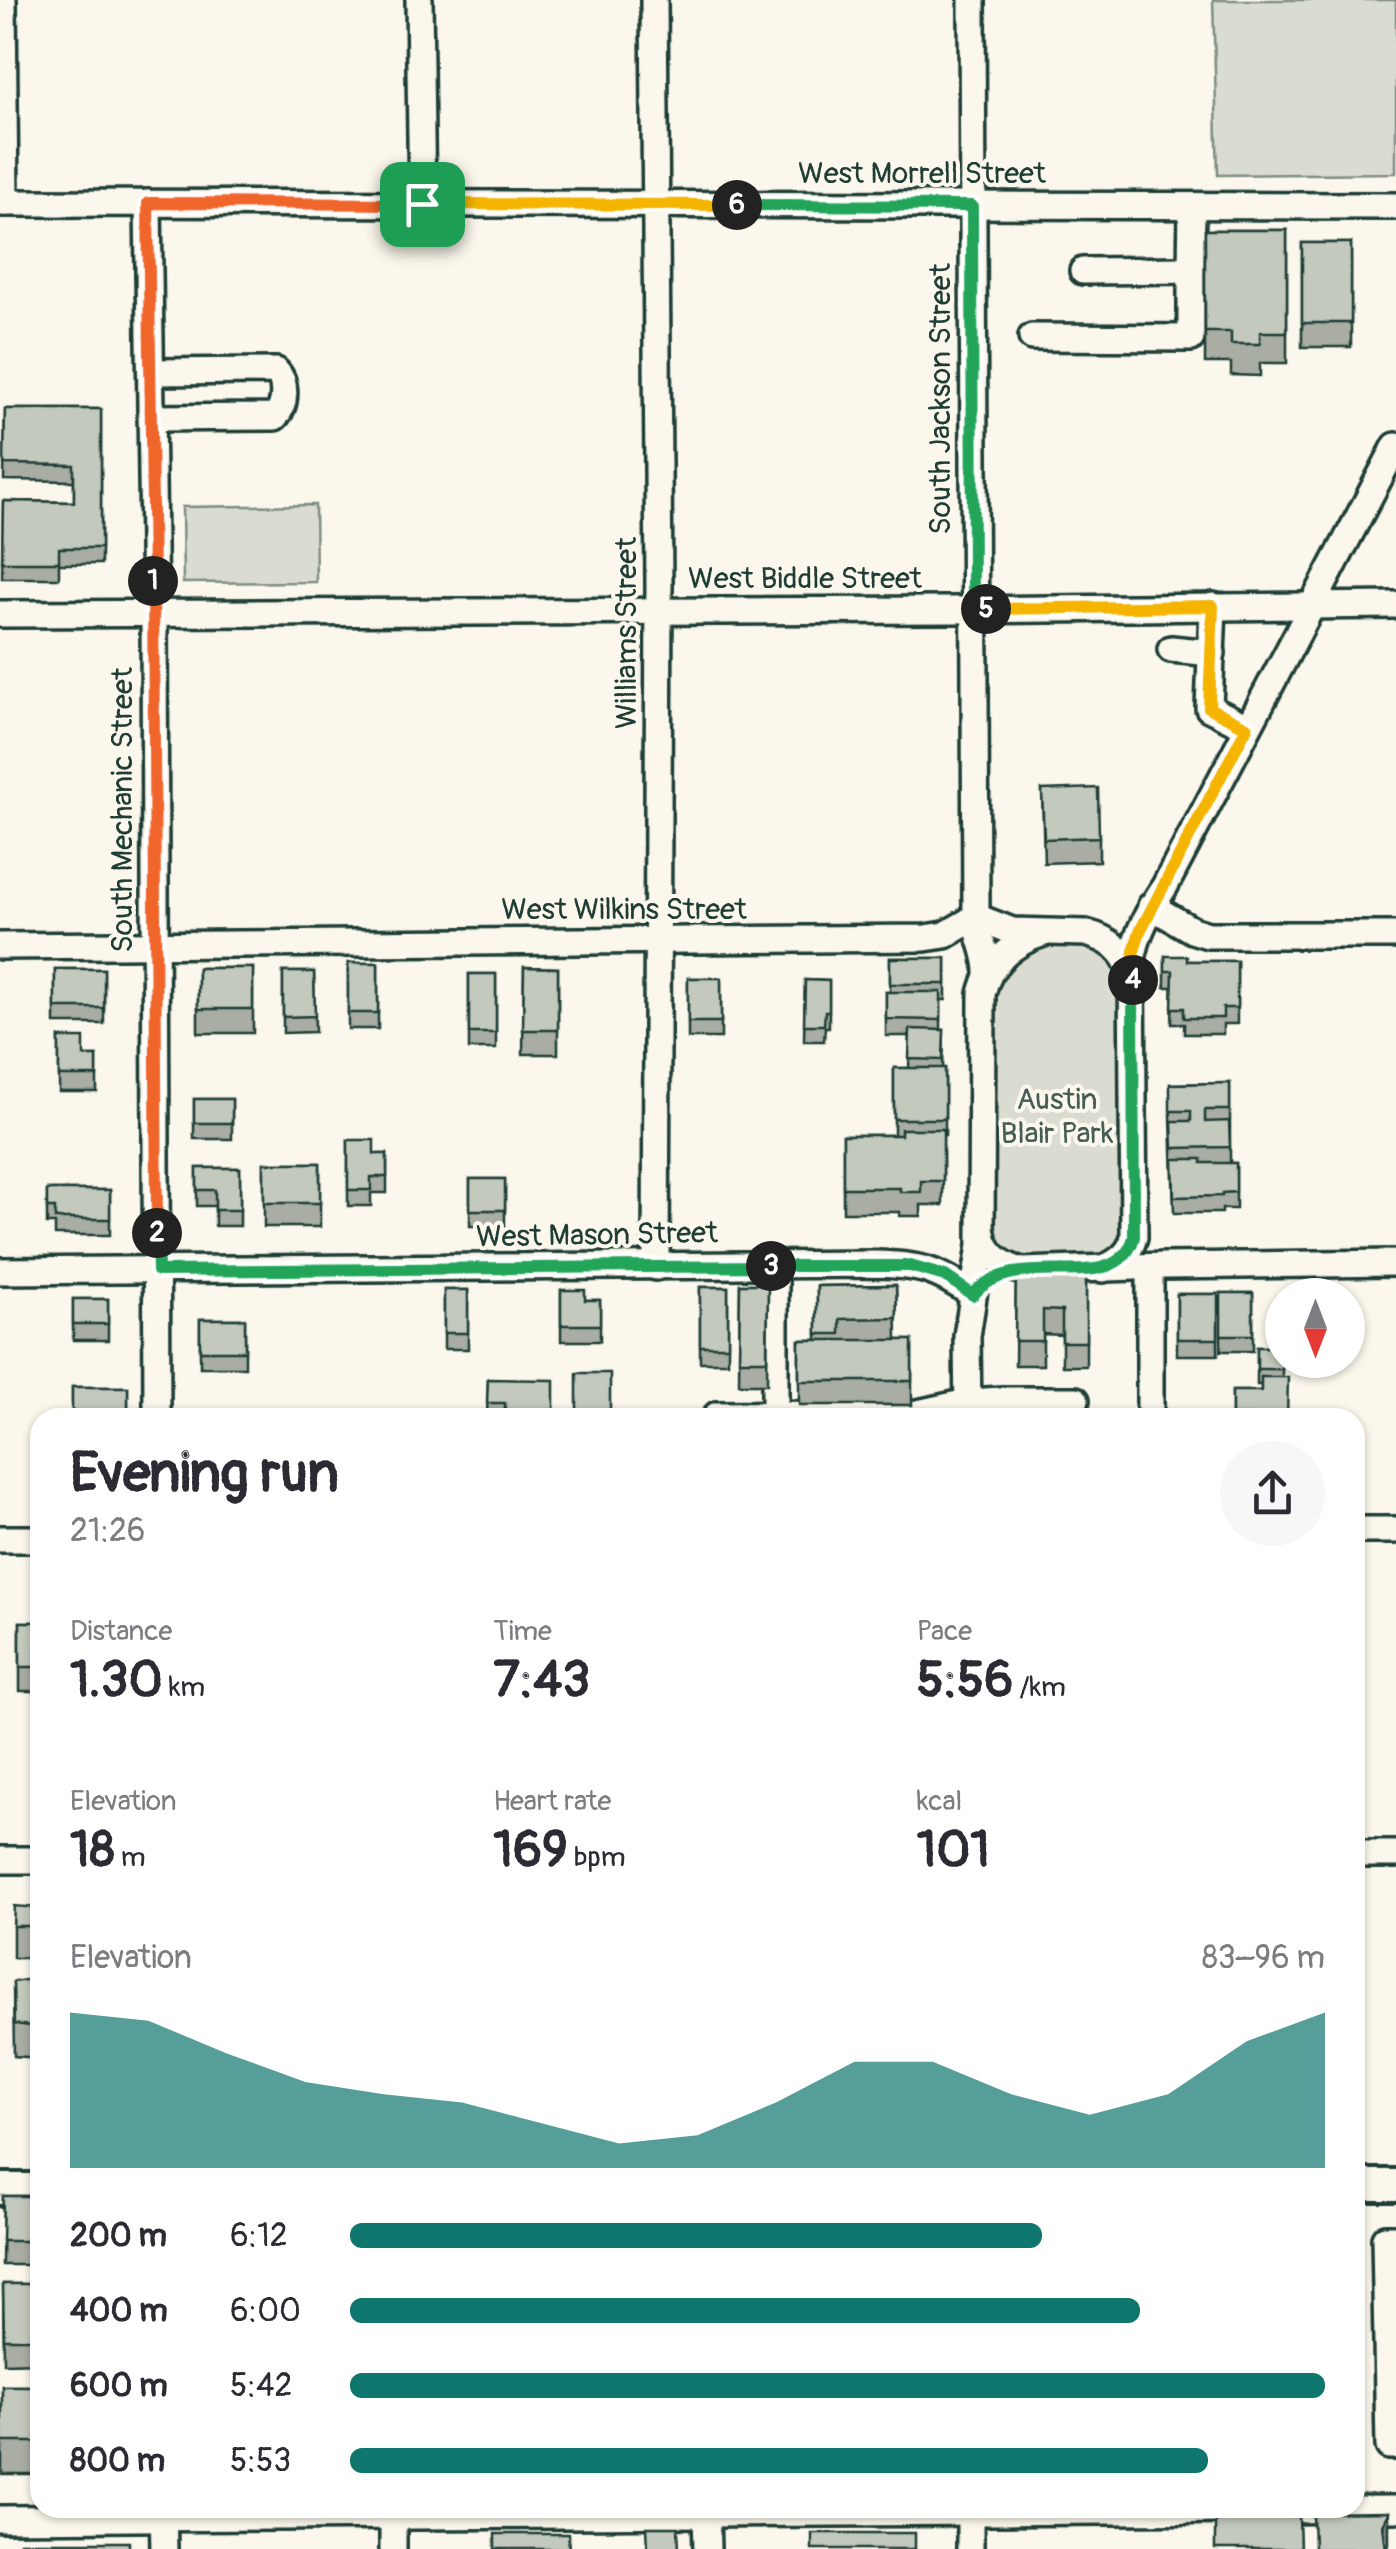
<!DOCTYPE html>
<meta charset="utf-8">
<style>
:root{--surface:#fff;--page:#f7f7f7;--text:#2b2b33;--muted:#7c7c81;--accent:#0f766e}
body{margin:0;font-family:Pangolin,sans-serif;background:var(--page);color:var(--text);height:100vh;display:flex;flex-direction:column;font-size:38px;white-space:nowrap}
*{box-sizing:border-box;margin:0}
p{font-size:32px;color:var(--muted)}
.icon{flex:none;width:55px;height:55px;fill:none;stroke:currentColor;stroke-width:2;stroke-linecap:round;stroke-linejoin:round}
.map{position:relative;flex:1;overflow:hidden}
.details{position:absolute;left:30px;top:1408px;width:1335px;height:1110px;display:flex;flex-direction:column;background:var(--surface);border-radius:30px;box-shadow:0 2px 8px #0004}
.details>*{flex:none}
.needle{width:65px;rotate:180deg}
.fabs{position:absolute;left:1265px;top:1278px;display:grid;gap:20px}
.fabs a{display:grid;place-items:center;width:100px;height:100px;border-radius:50%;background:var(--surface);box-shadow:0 2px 8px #0004;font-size:50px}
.pin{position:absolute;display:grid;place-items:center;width:85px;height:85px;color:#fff;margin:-42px;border-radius:20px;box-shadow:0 5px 15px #0006}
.km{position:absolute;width:50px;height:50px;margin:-25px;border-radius:50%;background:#222;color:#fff;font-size:28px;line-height:50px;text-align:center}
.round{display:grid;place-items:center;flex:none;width:105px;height:105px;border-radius:52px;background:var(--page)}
.overview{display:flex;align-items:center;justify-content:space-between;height:170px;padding:0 40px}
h1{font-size:55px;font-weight:700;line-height:75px}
.metrics{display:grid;grid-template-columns:repeat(3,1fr);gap:15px;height:170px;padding:10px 40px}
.metrics div{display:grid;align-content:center}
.metrics b{font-size:50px;font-weight:700}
.metrics small{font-size:28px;font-weight:400}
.metrics p{font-size:28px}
.chart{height:280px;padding:20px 40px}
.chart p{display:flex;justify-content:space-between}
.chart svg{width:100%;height:180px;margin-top:10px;fill:var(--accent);opacity:.7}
ul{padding:0 40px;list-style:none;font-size:32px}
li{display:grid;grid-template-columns:160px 120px 1fr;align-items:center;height:75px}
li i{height:25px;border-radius:12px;background:var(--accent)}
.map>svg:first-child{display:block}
</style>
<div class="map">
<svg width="1396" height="2549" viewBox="0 0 1396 2549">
<rect width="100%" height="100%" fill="#fbf7ec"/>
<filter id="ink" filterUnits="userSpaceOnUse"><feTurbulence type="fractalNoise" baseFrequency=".01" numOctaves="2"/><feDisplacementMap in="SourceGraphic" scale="20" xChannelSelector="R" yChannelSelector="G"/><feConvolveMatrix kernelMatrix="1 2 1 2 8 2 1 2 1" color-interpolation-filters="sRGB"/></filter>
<g filter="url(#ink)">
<!-- green -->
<g fill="#dbdcd1" stroke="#7d8c82" stroke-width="2.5">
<polygon points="1213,0 1396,0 1396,173 1218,175"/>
<polygon points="315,505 316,582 183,583 182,507"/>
<polygon points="1044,933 1121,951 1127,1253 1022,1271 981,1228 982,994"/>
</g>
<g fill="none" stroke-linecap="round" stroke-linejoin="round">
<!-- minor casing -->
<g stroke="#1f3d34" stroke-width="32">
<g id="minor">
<polyline points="3,0 5,203"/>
<polyline points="419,0 422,205"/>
<polyline points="654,0 659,584 656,1267"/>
<path d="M 972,0 L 976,917 C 978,938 989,954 988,975"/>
<polyline points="0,203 1396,206"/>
<polyline points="148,203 154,613 157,1418"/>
<polyline points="1191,270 1192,206"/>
<polyline points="1032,337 1191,338 1191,270 1083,271"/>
<path d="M 151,372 L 276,371 C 287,382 286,406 275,417 L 152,418"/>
<polyline points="1213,606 1209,708 1247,727"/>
<polyline points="0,614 952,610 1396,605"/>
<polyline points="1171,649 1212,653"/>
<polyline points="1151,906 1192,930 1208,935 1396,935"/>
<path d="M 976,917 L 1012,931 L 1086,933 C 1110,939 1126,951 1132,976"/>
<polyline points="0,946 925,938 945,935 976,917"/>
<path d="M 982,1233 C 985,1254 1003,1266 1022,1271 L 1164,1266 L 1396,1263"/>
<polyline points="1150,1267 1150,1418"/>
<path d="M 1103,1269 C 1118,1262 1130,1254 1134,1237 L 1132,961 C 1136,933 1150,909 1165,886 L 1396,446"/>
<path d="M 0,1271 L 875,1264 C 919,1265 937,1269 973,1295"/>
<polyline points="717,1415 918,1413 968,1402 1002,1400 1076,1400"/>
<polyline points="775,1418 775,1265"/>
<path d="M 968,1418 L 967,1336 L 981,1245 L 982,994 C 989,962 1014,942 1044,933"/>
<polyline points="1355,1530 1396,1530"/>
<polyline points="0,1539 40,1539"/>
<polyline points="1355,1854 1396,1854"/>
<polyline points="0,1860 40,1860"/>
<polyline points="1396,2238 1385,2238 1389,2446 1396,2446"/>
<polyline points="163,2508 164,2549"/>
<polyline points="970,2508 970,2549"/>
<polyline points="706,2515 707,2549"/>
<polyline points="0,2519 1396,2509"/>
<polyline points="393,2549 393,2515"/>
</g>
</g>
<!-- major casing -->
<g stroke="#1f3d34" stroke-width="38">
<g id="major">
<polyline points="1355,2185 1396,2185"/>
<polyline points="0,2189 40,2189"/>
</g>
</g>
<!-- minor -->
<use href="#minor" stroke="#fbf7ec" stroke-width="25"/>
<!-- major -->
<use href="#major" stroke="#fbf7ec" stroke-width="30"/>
</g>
<!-- wall -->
<g fill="#a9ada3" stroke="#1f3d34" stroke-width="2.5">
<polygon points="1205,230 1287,230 1287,363 1260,363 1260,376 1231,375 1231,363 1205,363"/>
<rect x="1302" y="243" width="49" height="104"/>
<polygon points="5,409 101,409 101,564 59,564 59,578 2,578 3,501 74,502 74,481 4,480"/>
<polygon points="1042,790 1099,837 1099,861 1044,863"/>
<polygon points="1165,956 1187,961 1237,961 1237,1024 1223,1024 1223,1034 1184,1034 1184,1024 1172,1024 1173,987 1165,987"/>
<polygon points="890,958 946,958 946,1000 941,1000 941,1030 944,1030 943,1068 945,1068 945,1135 943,1135 943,1205 921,1205 921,1216 900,1216 900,1212 843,1212 843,1135 894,1135 894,1068 909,1068 910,1036 886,1036 886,992 890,992"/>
<rect x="348" y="963" width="30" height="66"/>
<polygon points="524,967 558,968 558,1054 523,1054"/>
<rect x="198" y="968" width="55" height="65"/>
<rect x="55" y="969" width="49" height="55"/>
<polygon points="283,972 314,972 315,1032 283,1033"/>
<rect x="469" y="974" width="27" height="75"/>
<rect x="688" y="978" width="33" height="60"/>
<polygon points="805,980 829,981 829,1027 825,1027 824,1041 804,1041"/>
<polygon points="59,1038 84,1056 97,1056 97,1092 59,1092"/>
<polygon points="1230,1083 1230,1163 1236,1163 1236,1209 1222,1209 1222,1213 1174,1213 1170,1084"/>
<rect x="194" y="1099" width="38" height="40"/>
<polygon points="348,1140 374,1154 387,1154 387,1193 371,1193 371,1206 348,1206"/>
<rect x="264" y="1163" width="56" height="64"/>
<polygon points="197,1168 240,1168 240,1226 215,1226 215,1206 197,1206"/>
<rect x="470" y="1179" width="35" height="47"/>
<polygon points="47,1190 110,1190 110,1235 55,1235 55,1224 47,1224"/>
<polygon points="1016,1273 1086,1274 1086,1366 1062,1366 1062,1335 1043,1334 1043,1365 1015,1365"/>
<polygon points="740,1284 768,1284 767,1384 739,1384"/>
<polygon points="896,1285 897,1340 912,1340 912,1405 799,1405 799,1340 817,1340 817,1286"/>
<rect x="700" y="1287" width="28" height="75"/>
<rect x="444" y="1290" width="24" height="59"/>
<polygon points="561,1290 585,1300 600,1300 600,1341 561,1341"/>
<rect x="1221" y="1293" width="32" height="58"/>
<rect x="1177" y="1294" width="41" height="61"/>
<rect x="73" y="1299" width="35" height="41"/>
<rect x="200" y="1319" width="45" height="48"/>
<polygon points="1257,1347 1282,1347 1282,1377 1288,1418 1232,1418 1232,1391 1261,1391 1261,1385 1257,1385"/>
<rect x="1302" y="1360" width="29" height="2"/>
<polygon points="488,1379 554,1418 487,1418"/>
<rect x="72" y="1387" width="56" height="31"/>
<rect x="20" y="1622" width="20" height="69"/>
<polygon points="40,1892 40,2076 39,2058 14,2056 13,1982 38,1979 37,1958 13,1958 13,1926 38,1908"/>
<polygon points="3,2196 40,2196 40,2265 2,2265"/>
<polygon points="3,2284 40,2284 40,2362 4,2363"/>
<rect x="2" y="2386" width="38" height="88"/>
</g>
<!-- shaded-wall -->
<polygon fill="#898d85" stroke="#1f3d34" stroke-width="2.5" points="1389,2512 1389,2544 1386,2549 1383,2525"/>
<!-- building -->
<g fill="#c4c9be" stroke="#1f3d34" stroke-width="2.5">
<polygon points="1205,230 1287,230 1287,332 1260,332 1260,344 1231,344 1231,332 1205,332"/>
<rect x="1302" y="243" width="49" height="80"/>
<polygon points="5,409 101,409 101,548 59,548 59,562 2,562 3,501 74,502 74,465 4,464"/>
<polygon points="1098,788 1099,837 1044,839 1042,790"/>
<polygon points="1165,956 1187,956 1187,961 1237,961 1237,1008 1223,1008 1223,1018 1184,1018 1184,1008 1172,1008 1173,971 1165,971"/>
<rect x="890" y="958" width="56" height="26"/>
<rect x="348" y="963" width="30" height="50"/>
<polygon points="524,967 558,968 558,1030 523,1030"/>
<rect x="198" y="968" width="55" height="41"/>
<rect x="55" y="969" width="49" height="39"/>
<polygon points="283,972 314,972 315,1016 283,1017"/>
<rect x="469" y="974" width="27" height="59"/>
<rect x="688" y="978" width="33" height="44"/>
<polygon points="805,980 829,981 829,1011 825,1011 824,1025 804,1025"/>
<polygon points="886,992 941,992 941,1020 886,1019"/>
<polygon points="910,1029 944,1030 943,1060 909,1059"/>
<polygon points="59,1038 84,1038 84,1056 97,1056 97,1076 59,1076"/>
<rect x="894" y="1068" width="51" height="51"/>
<polygon points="1230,1083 1230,1110 1205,1110 1205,1122 1229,1121 1230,1147 1173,1148 1172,1121 1191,1121 1191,1111 1170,1111 1170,1084"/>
<rect x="194" y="1099" width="38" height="24"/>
<polygon points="901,1129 943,1129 943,1181 921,1181 921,1192 900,1192 900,1188 843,1188 843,1135 901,1135"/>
<polygon points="348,1140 374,1140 374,1154 387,1154 387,1177 371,1177 371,1190 348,1190"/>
<polygon points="1173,1159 1202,1159 1202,1163 1236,1163 1236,1192 1222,1193 1222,1196 1174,1197"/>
<rect x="264" y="1163" width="56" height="40"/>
<polygon points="197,1168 240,1168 240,1210 215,1210 215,1190 197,1190"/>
<rect x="470" y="1179" width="35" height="31"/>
<polygon points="47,1190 110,1190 110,1219 55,1219 55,1208 47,1208"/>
<polygon points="1016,1273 1086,1274 1086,1342 1062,1342 1062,1311 1043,1310 1043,1341 1015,1341"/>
<polygon points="740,1284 768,1284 767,1360 739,1360"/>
<polygon points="896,1285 897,1318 840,1319 840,1334 817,1334 817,1286"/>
<rect x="700" y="1287" width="28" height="59"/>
<rect x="444" y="1290" width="24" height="43"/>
<polygon points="561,1290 585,1290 585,1300 600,1300 600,1325 561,1325"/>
<rect x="1302" y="1292" width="29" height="3"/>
<rect x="1221" y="1293" width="32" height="42"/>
<rect x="1177" y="1294" width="41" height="45"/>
<rect x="73" y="1299" width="35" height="25"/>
<rect x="200" y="1319" width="45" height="32"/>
<rect x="799" y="1340" width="113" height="41"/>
<rect x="1257" y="1347" width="25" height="22"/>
<rect x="577" y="1373" width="33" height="45"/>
<polygon points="1261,1377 1288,1377 1287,1418 1249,1418 1249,1415 1232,1415 1232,1391 1261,1391"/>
<polygon points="488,1379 554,1380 554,1418 505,1418 505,1403 487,1403"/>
<rect x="72" y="1387" width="56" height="27"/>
<rect x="1016" y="1415" width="72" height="3"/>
<rect x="20" y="1622" width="20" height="45"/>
<polygon points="39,1892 40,1892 40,2044 39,2027 14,2024 13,1982 38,1978 37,1926 13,1926 14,1906 38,1908"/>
<polygon points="3,2196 40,2196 40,2241 2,2241"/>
<polygon points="3,2284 40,2284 40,2339 4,2339"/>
<rect x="2" y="2386" width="38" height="56"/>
<polygon points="1389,2512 1383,2525 1386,2549 1314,2549 1313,2513"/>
<polygon points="1215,2516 1299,2516 1300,2549 1215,2549"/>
<polygon points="647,2527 678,2527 679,2549 648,2549"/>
<rect x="812" y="2533" width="103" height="16"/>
<polygon points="495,2534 568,2534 569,2549 495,2549"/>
<rect x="20" y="2542" width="109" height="7"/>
</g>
</g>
<g fill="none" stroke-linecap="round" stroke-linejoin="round" filter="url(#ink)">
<!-- split-1 casing -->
<g stroke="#fff" stroke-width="20">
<polyline id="split-1" points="153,581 148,203 422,204"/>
</g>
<!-- split-2 casing -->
<g stroke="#fff" stroke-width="20">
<polyline id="split-2" points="153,581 157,1233"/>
</g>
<!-- split-3 casing -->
<g stroke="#fff" stroke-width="20">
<polyline id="split-3" points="157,1233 158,1271 771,1266"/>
</g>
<!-- split-4 casing -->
<g stroke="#fff" stroke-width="20">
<path id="split-4" d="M 771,1266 L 910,1266 L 945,1276 L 973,1295 C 1016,1243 1117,1301 1134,1237 L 1133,980"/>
</g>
<!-- split-5 casing -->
<g stroke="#fff" stroke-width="20">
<polyline id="split-5" points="986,609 1213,606 1209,708 1247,727 1140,931 1134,951 1133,980"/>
</g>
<!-- split-6 casing -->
<g stroke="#fff" stroke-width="20">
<polyline id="split-6" points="737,205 972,206 973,610 986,609"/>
</g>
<!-- split-7 casing -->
<g stroke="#fff" stroke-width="20">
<polyline id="split-7" points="422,204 737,205"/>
</g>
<!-- split-1 -->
<use href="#split-1" stroke="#f0652b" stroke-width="12"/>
<!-- split-2 -->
<use href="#split-2" stroke="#f0652b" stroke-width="12"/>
<!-- split-3 -->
<use href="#split-3" stroke="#22a559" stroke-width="12"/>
<!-- split-4 -->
<use href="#split-4" stroke="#22a559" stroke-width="12"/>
<!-- split-5 -->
<use href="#split-5" stroke="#f5b400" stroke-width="12"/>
<!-- split-6 -->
<use href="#split-6" stroke="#22a559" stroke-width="12"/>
<!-- split-7 -->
<use href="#split-7" stroke="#f5b400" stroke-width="12"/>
</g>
<g text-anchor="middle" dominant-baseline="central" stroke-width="8" stroke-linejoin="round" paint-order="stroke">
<!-- street labels -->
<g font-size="30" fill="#1f3d34" stroke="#fbf7ec">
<text x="922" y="173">West Morrell Street</text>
<text transform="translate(940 399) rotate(-90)">South Jackson Street</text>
<text x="805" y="578">West Biddle Street</text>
<text transform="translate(626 633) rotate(-90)">Williams Street</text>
<text transform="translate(122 810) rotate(-90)">South Mechanic Street</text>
<text x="624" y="909">West Wilkins Street</text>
<text transform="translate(597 1235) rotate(-1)">West Mason Street</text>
</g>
<!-- park labels -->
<g font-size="30" fill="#455d53" stroke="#fbf7ec">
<text x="1057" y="1099">Austin<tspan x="1057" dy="34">Blair Park</tspan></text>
</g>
</g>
</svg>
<div class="fabs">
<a><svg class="needle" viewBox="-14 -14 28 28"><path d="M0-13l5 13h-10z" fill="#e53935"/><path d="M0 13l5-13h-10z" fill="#7c7c81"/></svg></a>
</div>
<div class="pin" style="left:422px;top:204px;background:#1e9e55"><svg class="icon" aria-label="arrive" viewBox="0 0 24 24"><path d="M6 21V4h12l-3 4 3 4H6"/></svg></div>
<b class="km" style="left:153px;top:581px">1</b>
<b class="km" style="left:157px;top:1233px">2</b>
<b class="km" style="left:771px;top:1266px">3</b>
<b class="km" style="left:1133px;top:980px">4</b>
<b class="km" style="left:986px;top:609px">5</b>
<b class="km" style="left:737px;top:205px">6</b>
<section class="details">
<div class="overview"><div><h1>Evening run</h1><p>21:26</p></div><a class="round"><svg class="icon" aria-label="share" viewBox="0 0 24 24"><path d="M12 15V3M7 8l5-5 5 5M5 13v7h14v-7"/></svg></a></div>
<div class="metrics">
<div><p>Distance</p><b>1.30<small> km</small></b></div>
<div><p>Time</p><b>7:43</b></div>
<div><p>Pace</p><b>5:56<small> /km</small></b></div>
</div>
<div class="metrics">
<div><p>Elevation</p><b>18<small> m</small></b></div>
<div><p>Heart rate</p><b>169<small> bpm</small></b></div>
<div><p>kcal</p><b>101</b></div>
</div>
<div class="chart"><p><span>Elevation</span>83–96 m</p>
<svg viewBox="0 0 160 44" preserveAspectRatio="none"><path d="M0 44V6L10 8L20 16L30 23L40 26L50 28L60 33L70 38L80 36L90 28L100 18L110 18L120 26L130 31L140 26L150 13L160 6V44z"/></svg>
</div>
<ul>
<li><b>200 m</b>6:12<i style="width:71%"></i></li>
<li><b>400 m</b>6:00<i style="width:81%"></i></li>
<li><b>600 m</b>5:42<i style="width:100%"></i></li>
<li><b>800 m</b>5:53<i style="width:88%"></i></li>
</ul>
</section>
</div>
